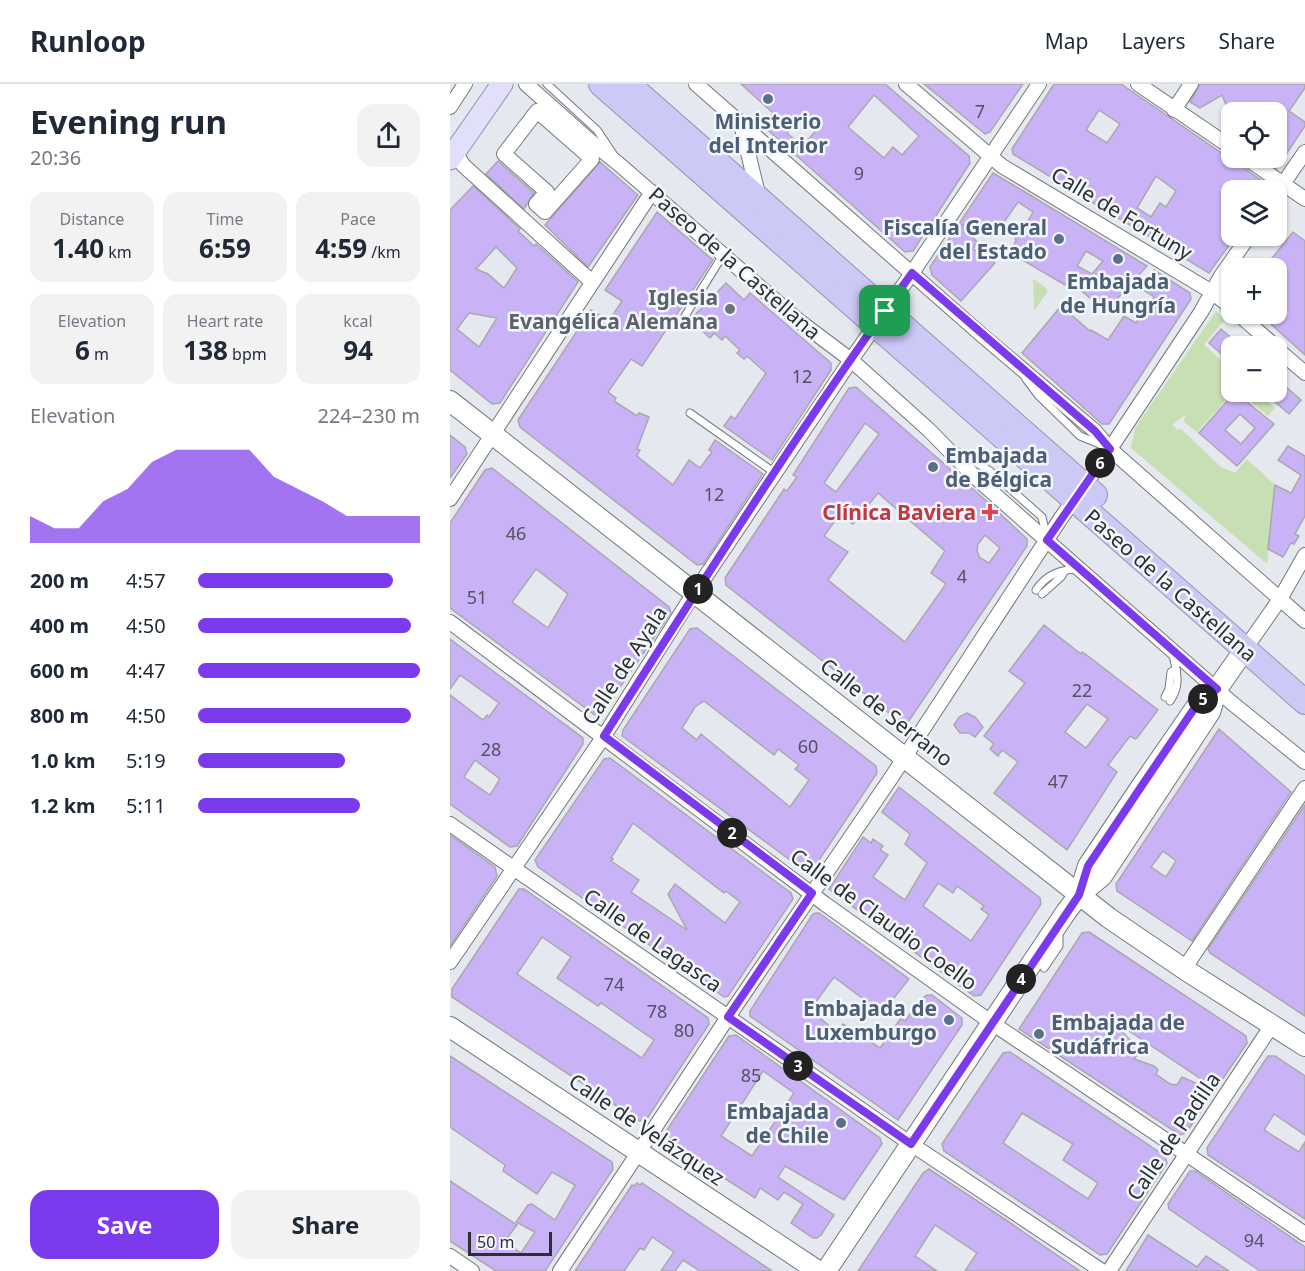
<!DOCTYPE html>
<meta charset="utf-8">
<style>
:root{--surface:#fff;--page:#f2f2f3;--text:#1f2937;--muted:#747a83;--line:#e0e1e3;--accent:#7c3aed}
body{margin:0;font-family:"Noto Sans",sans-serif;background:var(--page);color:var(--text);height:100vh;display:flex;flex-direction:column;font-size:22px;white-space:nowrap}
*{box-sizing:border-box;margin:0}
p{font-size:20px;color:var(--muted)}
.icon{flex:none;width:33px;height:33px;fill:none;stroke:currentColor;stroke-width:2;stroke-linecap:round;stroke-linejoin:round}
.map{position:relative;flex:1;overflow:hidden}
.sheet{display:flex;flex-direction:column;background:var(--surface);width:450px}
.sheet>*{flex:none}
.buttons{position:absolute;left:771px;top:18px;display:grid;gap:12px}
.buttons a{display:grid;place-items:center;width:66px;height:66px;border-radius:12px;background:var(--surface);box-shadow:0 2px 4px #0004;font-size:30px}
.scale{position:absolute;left:18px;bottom:15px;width:84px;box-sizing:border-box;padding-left:6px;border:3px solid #2e2f31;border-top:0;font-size:16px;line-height:21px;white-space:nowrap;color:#2e2f31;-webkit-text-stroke:4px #f2f7fc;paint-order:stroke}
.pin{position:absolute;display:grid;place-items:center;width:51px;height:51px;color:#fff;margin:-26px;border-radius:12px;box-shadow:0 3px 9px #0006}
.km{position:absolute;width:30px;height:30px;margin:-15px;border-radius:50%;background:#222;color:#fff;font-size:16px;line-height:30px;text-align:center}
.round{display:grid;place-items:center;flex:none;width:63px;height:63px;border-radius:18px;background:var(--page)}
.headline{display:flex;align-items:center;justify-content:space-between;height:102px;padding:0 30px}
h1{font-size:33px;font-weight:700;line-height:45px}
.metrics{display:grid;grid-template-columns:repeat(3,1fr);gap:9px;height:102px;padding:6px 30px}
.metrics div{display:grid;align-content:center;border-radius:15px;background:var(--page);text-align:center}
.metrics b{font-size:26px;font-weight:700}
.metrics small{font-size:16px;font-weight:400}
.metrics p{font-size:16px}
.chart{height:168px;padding:12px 30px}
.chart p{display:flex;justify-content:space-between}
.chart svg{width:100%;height:108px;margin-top:6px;fill:var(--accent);opacity:.7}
.action{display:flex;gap:12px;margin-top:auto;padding:12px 30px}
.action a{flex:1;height:69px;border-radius:18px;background:var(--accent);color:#fff;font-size:24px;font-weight:700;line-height:69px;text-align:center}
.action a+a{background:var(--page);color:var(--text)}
ul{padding:0 30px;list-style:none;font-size:20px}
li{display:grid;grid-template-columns:96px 72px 1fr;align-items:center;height:45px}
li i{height:15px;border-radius:8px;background:var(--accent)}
header{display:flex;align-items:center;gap:36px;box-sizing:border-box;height:84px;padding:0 30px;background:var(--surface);border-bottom:2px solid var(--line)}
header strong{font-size:28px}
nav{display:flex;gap:33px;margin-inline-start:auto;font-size:21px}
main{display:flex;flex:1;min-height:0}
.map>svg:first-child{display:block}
</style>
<header>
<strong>Runloop</strong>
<nav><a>Map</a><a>Layers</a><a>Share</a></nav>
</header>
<main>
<section class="sheet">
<div class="headline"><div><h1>Evening run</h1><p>20:36</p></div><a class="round"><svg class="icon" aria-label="share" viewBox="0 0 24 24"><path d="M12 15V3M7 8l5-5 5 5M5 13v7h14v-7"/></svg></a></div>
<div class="metrics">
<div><p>Distance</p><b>1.40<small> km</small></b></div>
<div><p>Time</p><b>6:59</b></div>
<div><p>Pace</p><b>4:59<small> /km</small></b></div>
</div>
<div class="metrics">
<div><p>Elevation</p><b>6<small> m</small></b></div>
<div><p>Heart rate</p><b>138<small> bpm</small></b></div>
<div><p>kcal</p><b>94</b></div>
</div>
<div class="chart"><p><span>Elevation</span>224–230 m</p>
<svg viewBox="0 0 160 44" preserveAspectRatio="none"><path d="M0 44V33L10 38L20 38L30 27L40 22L50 11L60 6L70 6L80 6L90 6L100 17L110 22L120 27L130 33L140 33L150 33L160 33V44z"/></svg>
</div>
<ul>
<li><b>200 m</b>4:57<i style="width:88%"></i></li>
<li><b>400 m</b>4:50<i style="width:96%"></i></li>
<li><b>600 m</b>4:47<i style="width:100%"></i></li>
<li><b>800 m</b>4:50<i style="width:96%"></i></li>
<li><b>1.0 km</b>5:19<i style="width:66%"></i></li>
<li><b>1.2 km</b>5:11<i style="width:73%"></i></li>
</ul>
<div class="action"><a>Save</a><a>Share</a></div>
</section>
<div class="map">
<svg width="855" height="1187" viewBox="0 0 855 1187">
<rect width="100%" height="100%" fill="#e5e9ef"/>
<!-- green -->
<g fill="#c7dfb2">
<polygon points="583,195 595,203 598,207 584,227"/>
<polygon points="766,227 775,235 754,261 781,285 783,308 747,348 734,338 735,331 722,341 728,346 730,344 771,383 785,389 797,375 825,401 817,480 681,364 685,344"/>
<polygon points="789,308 807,308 825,324 818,332"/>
</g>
<!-- building -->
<g fill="#cab2f7" stroke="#aaa8af" stroke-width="1.5" fill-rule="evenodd">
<path d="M 291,0 L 435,0 L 519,72 L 520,79 L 463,167 L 455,168 L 312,41 L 323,29 ZM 424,11 L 469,52 L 452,71 L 443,63 L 434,74 L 398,43 ZM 350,35 L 365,48 L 352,62 L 337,49 Z"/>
<polygon points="474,0 573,0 540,48 535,50"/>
<path d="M 604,0 L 671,0 L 818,101 L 818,106 L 782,106 L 782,157 L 759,189 L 563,70 L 562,65 ZM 649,26 L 670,40 L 657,59 L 636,46 ZM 706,92 L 726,107 L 716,123 L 710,119 L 701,133 L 687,124 Z"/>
<polygon points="750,0 855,0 855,4 839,27 855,38 855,42 827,84 826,28 779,28 772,11 750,24 740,18"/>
<polygon points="48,77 84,109 74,125 36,90"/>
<polygon points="150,78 188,111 138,183 95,141"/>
<path d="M 543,89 L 575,108 L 697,182 L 656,227 L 618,196 L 615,201 L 559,168 L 566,157 L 562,144 L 575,142 L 583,128 L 568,118 L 550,144 L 541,138 L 532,151 L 512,140 L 527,158 L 523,165 L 545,179 L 511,217 L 482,191 L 480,183 ZM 636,167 L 653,177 L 642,190 L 627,182 Z"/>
<path d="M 23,102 L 70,145 L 68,147 L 84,162 L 86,160 L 128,198 L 50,319 L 42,320 L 0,286 L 0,126 ZM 46,163 L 67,184 L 54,204 L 38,190 L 26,185 ZM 19,229 L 47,234 L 29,263 L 7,245 Z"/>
<polygon points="207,128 263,176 192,282 181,275 158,308 166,314 164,317 187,332 189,329 199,333 187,365 190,366 187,372 223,401 239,376 250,384 262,368 259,366 265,356 313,390 253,480 247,481 70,343 68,336 141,226 159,237 172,217 155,206"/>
<polygon points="843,148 855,157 855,271 810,230 826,230 826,184 814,184"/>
<polygon points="704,186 740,209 741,215 659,340 652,340 572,269 611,222 640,247 641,246 658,256 674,232 686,239 704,213 692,205"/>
<polygon points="276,199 294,216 300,209 381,279 381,286 322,376 274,342 281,332 285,335 316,289 297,272 294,275 287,269 290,266 275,252 272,256 264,249 260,254 240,236"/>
<polygon points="771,245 791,262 782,262 782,279 759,259"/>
<polygon points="826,294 851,316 839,330 814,308 826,308"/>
<path d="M 406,303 L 531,412 L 577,455 L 577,462 L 458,638 L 452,639 L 338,550 L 276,501 L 275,494 L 334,405 L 337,407 L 347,393 L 343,391 L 399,304 ZM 415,339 L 429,350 L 386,408 L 374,399 ZM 428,409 L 495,467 L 481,489 L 496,500 L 455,558 L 378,496 L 398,468 L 374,452 L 389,431 L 403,440 ZM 535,451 L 550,464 L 539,479 L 530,474 L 527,467 L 528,460 Z"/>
<path d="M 785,308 L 824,340 L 787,382 L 749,349 ZM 790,330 L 805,344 L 791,360 L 775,346 Z"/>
<polygon points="0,351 15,363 17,370 0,394"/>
<polygon points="838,362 855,372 855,432 845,450 849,452 844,460 841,459 833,473 818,465 825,401 841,409 851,391 828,376"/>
<path d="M 42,384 L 219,523 L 221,529 L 149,634 L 0,524 L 0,439 L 35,386 ZM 86,485 L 118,510 L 98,544 L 62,518 Z"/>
<path d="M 594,541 L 631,570 L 632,568 L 638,572 L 708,626 L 687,654 L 685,655 L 680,652 L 658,681 L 667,688 L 617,766 L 544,709 L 568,678 L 552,666 L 548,672 L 540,665 L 544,660 L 534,652 L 575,599 L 559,587 ZM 637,620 L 658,635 L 636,664 L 615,648 Z"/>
<path d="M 247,544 L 426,682 L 427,689 L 363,785 L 355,787 L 172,652 L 173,646 L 240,545 ZM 254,617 L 324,671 L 328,665 L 349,681 L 345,685 L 359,696 L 340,723 L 251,650 L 247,656 L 232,644 L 245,623 Z"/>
<path d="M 0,555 L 133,654 L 133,660 L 67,762 L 60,763 L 0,720 L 0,611 L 33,636 L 37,631 L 39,633 L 49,619 L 10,591 L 0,605 ZM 25,676 L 50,695 L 40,711 L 14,693 Z"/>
<polygon points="517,629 525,633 533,643 525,653 519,649 510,649 504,641 509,633"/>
<path d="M 769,645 L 841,708 L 742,857 L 667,807 L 666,800 ZM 713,767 L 726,777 L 716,793 L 701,783 Z"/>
<path d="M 160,674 L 341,809 L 343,815 L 278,912 L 274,913 L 88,783 L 85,776 L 154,675 ZM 183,739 L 274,809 L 276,807 L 290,818 L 275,839 L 225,800 L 218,810 L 237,846 L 181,808 L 189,796 L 161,777 L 163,775 L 161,774 Z"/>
<path d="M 449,703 L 590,814 L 591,820 L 531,911 L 524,912 L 379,805 L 413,753 L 421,759 L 423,755 L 433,762 L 430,766 L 438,771 L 423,793 L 455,816 L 477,779 L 455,760 L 460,750 L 432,728 ZM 488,799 L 503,809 L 507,802 L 534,822 L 531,825 L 539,831 L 521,857 L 473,822 Z"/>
<polygon points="855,721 855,932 760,869 758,865"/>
<polygon points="0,751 45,783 47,792 0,862"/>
<path d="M 69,805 L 74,805 L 258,934 L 259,940 L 196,1036 L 189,1037 L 2,913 L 2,905 ZM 92,853 L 121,873 L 107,894 L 148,922 L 151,919 L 204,956 L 192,974 L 67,890 Z"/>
<polygon points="366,829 369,829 459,895 432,929 384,893 360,926 387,948 393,940 430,964 451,934 455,937 470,916 477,911 482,911 512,934 512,941 448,1036 300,932 300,927 363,830"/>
<path d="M 639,848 L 796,952 L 797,959 L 736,1049 L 730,1051 L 569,945 L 632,849 ZM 670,941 L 754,997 L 752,1002 L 732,993 L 727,1001 L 720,1000 L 706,990 L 708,986 L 704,982 L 684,975 L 690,967 L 668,943 Z"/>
<path d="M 286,951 L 430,1054 L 432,1060 L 394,1116 L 335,1082 L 328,1093 L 384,1131 L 371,1151 L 367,1154 L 363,1154 L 341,1139 L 353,1120 L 334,1108 L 328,1116 L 310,1104 L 305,1114 L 215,1056 L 215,1049 L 279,952 ZM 313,987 L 344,1009 L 302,1072 L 271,1052 Z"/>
<path d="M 560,968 L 715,1072 L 717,1079 L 657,1170 L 650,1171 L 494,1067 L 492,1060 L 553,969 ZM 572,1029 L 623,1060 L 613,1076 L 648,1099 L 638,1115 L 553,1059 Z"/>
<polygon points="0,972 162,1078 163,1085 95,1187 46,1187 0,1157 0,1097 67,1141 54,1158 71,1169 85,1148 66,1138 78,1121 82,1120 105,1136 125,1101 102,1088 87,1110 53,1087 55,1081 0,1043"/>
<polygon points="818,972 825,972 855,992 855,1051 824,1030 814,1046 849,1068 855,1058 855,1135 758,1071 757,1064"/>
<polygon points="479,1085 559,1138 630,1187 515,1187 527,1169 485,1141 465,1172 487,1187 408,1187 473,1089"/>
<polygon points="740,1087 745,1087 855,1163 855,1187 810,1187 719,1125 718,1120"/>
<polygon points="187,1099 190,1101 192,1099 322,1187 250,1187 233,1176 225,1187 211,1187 224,1168 202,1153 194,1166 190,1164 174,1187 125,1187 182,1101 184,1102"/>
<polygon points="698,1151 747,1183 756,1172 779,1187 676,1187"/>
</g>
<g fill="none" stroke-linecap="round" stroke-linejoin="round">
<!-- lane casing -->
<g stroke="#74777c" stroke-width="9">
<g id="lane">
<polyline points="97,0 147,46 163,70"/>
<polyline points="235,232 273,171"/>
<polyline points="576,295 588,311 630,352 652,361"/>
<polyline points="240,329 325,389"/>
<polyline points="508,368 540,387 592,433 597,455"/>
<path d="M 586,506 C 597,490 610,486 627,485"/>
<polyline points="592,510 611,493 614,488"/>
<polyline points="715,613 719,605 721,588 726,585"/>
<path d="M 720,617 C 731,601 727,588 723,571"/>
<polyline points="594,884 609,862 609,850"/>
</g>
</g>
<!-- street casing -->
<g stroke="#74777c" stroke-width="16">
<g id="street">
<polyline points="76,0 139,56 170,81 349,237 401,276 479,346 525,393 578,440 782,619 855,678"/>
<polyline points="246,0 534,253 645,347 660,365 855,537"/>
<polyline points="456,0 552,82 762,208 782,224"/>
<polyline points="688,0 782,64"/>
<polyline points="0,23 15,0"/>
<polyline points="724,26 741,0"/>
<polygon points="87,27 142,75 95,128 86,120 97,108 54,70"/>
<polyline points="291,40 309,114"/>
<polyline points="5,68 13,81 142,198"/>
<polyline points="796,74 855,115"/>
<polyline points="826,110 855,68"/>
<polyline points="788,230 825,262"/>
<polyline points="826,264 855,289"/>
<polyline points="0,415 202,108"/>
<polyline points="0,538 375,820 542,939 855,1150"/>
<polyline points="795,565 830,515 855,471"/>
<polyline points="0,740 461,1060 652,1187"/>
<polyline points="0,878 154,652 237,520 401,276 462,189 589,0"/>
<polyline points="734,885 855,704"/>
<polyline points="0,1172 22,1187"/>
<polyline points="110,1187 278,933 443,691 611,434 660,365 751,228 771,192 799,152"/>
<polyline points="659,1187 822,941"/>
</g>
</g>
<!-- secondary casing -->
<g stroke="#74777c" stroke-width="22">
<g id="secondary">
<polyline points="0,317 659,834 734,885 855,962"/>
<polyline points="629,811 638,782 695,697 749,619 767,605 795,565"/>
<polyline points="0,943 368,1187"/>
<polyline points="376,1187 616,828 629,811 652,792 760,628 767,605"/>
</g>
</g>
<!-- primary casing -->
<g stroke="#9593b1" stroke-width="23">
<polyline id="primary" points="0,75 52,0"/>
</g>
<!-- highway casing -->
<g stroke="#9593b1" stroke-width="26">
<g id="highway">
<polyline points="151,0 855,618"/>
<polyline points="178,0 645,411"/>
</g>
</g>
<!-- lane -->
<use href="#lane" stroke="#fff" stroke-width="7"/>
<!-- street -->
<use href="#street" stroke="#fff" stroke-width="14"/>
<!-- secondary -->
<use href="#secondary" stroke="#fff" stroke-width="20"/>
<!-- primary -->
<use href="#primary" stroke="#e1dffa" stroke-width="21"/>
<!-- highway -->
<use href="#highway" stroke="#cdc9f6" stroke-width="24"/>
</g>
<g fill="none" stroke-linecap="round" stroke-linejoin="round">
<!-- route casing -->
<g stroke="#fff" stroke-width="12">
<path id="route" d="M 462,189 L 645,347 L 660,365 L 597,456 L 767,605 L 748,619 L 695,697 L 638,782 L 629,811 L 461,1060 L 278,933 L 362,809 L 154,652 C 254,496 353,339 462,189 Z"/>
</g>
<!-- route -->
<use href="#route" stroke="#7c3aed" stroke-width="8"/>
</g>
<!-- markers -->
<g fill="#5c6f8a" stroke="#f2f7fc" stroke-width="2">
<circle cx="318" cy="15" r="6"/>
<circle cx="609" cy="155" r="6"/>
<circle cx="668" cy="175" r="6"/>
<circle cx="483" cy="383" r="6"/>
<circle cx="499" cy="936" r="6"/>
<circle cx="589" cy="950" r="6"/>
<circle cx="391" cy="1039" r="6"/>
</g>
<circle fill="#6b7280" stroke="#f2f7fc" stroke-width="2" cx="280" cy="225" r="6"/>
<path fill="#e0444e" stroke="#f2f7fc" stroke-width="2" d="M537 419h6v6h6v6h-6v6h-6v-6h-6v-6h6z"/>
<g text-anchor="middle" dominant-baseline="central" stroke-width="5" stroke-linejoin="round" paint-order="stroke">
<!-- number labels -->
<g font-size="18" fill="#555062">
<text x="530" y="27">7</text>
<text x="409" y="89">9</text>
<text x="352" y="292">12</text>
<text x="264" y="410">12</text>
<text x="66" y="449">46</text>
<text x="512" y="492">4</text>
<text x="27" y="513">51</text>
<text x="632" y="606">22</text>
<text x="358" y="662">60</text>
<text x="41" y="665">28</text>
<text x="608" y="697">47</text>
<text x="164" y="900">74</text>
<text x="207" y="927">78</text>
<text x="234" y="946">80</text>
<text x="301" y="991">85</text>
<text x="804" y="1156">94</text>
</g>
<!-- service labels -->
<g font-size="21" font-weight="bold" fill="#4e5e75" stroke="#f2f7fc" text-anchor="end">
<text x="318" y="37" text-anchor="middle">Ministerio<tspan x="318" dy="24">del Interior</tspan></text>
<text x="597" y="143">Fiscalía General<tspan x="597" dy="24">del Estado</tspan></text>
<text x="668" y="197" text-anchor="middle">Embajada<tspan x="668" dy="24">de Hungría</tspan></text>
<text x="495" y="371" text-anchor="start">Embajada<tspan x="495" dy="24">de Bélgica</tspan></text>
<text x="487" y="924">Embajada de<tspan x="487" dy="24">Luxemburgo</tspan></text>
<text x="601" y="938" text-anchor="start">Embajada de<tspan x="601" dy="24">Sudáfrica</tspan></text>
<text x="379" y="1027">Embajada<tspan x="379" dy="24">de Chile</tspan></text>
</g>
<!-- street labels -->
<g font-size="21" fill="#2e2f31" stroke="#f2f7fc">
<text transform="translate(672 129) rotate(31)">Calle de Fortuny</text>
<text transform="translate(285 179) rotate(41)">Paseo de la Castellana</text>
<text transform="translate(721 501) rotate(41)">Paseo de la Castellana</text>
<text transform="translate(174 581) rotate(-57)">Calle de Ayala</text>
<text transform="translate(437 628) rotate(38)">Calle de Serrano</text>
<text transform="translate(434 835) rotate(36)">Calle de Claudio Coello</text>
<text transform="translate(203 856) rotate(35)">Calle de Lagasca</text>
<text transform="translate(197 1045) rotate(34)">Calle de Velázquez</text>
<text transform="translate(723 1052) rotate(-56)">Calle de Padilla</text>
</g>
<!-- worship labels -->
<g font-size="21" font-weight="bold" fill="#5b616d" stroke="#f2f7fc" text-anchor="end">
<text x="268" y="213">Iglesia<tspan x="268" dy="24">Evangélica Alemana</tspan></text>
</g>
<!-- health labels -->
<g font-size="21" font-weight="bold" fill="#be3a42" stroke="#f2f7fc" text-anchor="end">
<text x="526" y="428">Clínica Baviera</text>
</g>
</g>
</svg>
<div class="buttons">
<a><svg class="icon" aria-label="locate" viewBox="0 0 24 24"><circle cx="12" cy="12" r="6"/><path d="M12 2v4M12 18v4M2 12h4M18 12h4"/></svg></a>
<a><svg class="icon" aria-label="layers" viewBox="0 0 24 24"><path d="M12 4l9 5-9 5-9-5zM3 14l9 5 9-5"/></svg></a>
<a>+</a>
<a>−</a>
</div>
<div class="scale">50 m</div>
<div class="pin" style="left:435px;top:227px;background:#1e9e55"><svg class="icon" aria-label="arrive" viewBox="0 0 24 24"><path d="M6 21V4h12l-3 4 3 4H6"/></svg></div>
<b class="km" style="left:248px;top:505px">1</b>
<b class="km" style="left:282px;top:749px">2</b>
<b class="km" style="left:348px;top:982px">3</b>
<b class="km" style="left:571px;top:895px">4</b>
<b class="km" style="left:753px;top:615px">5</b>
<b class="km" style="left:650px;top:379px">6</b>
</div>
</main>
